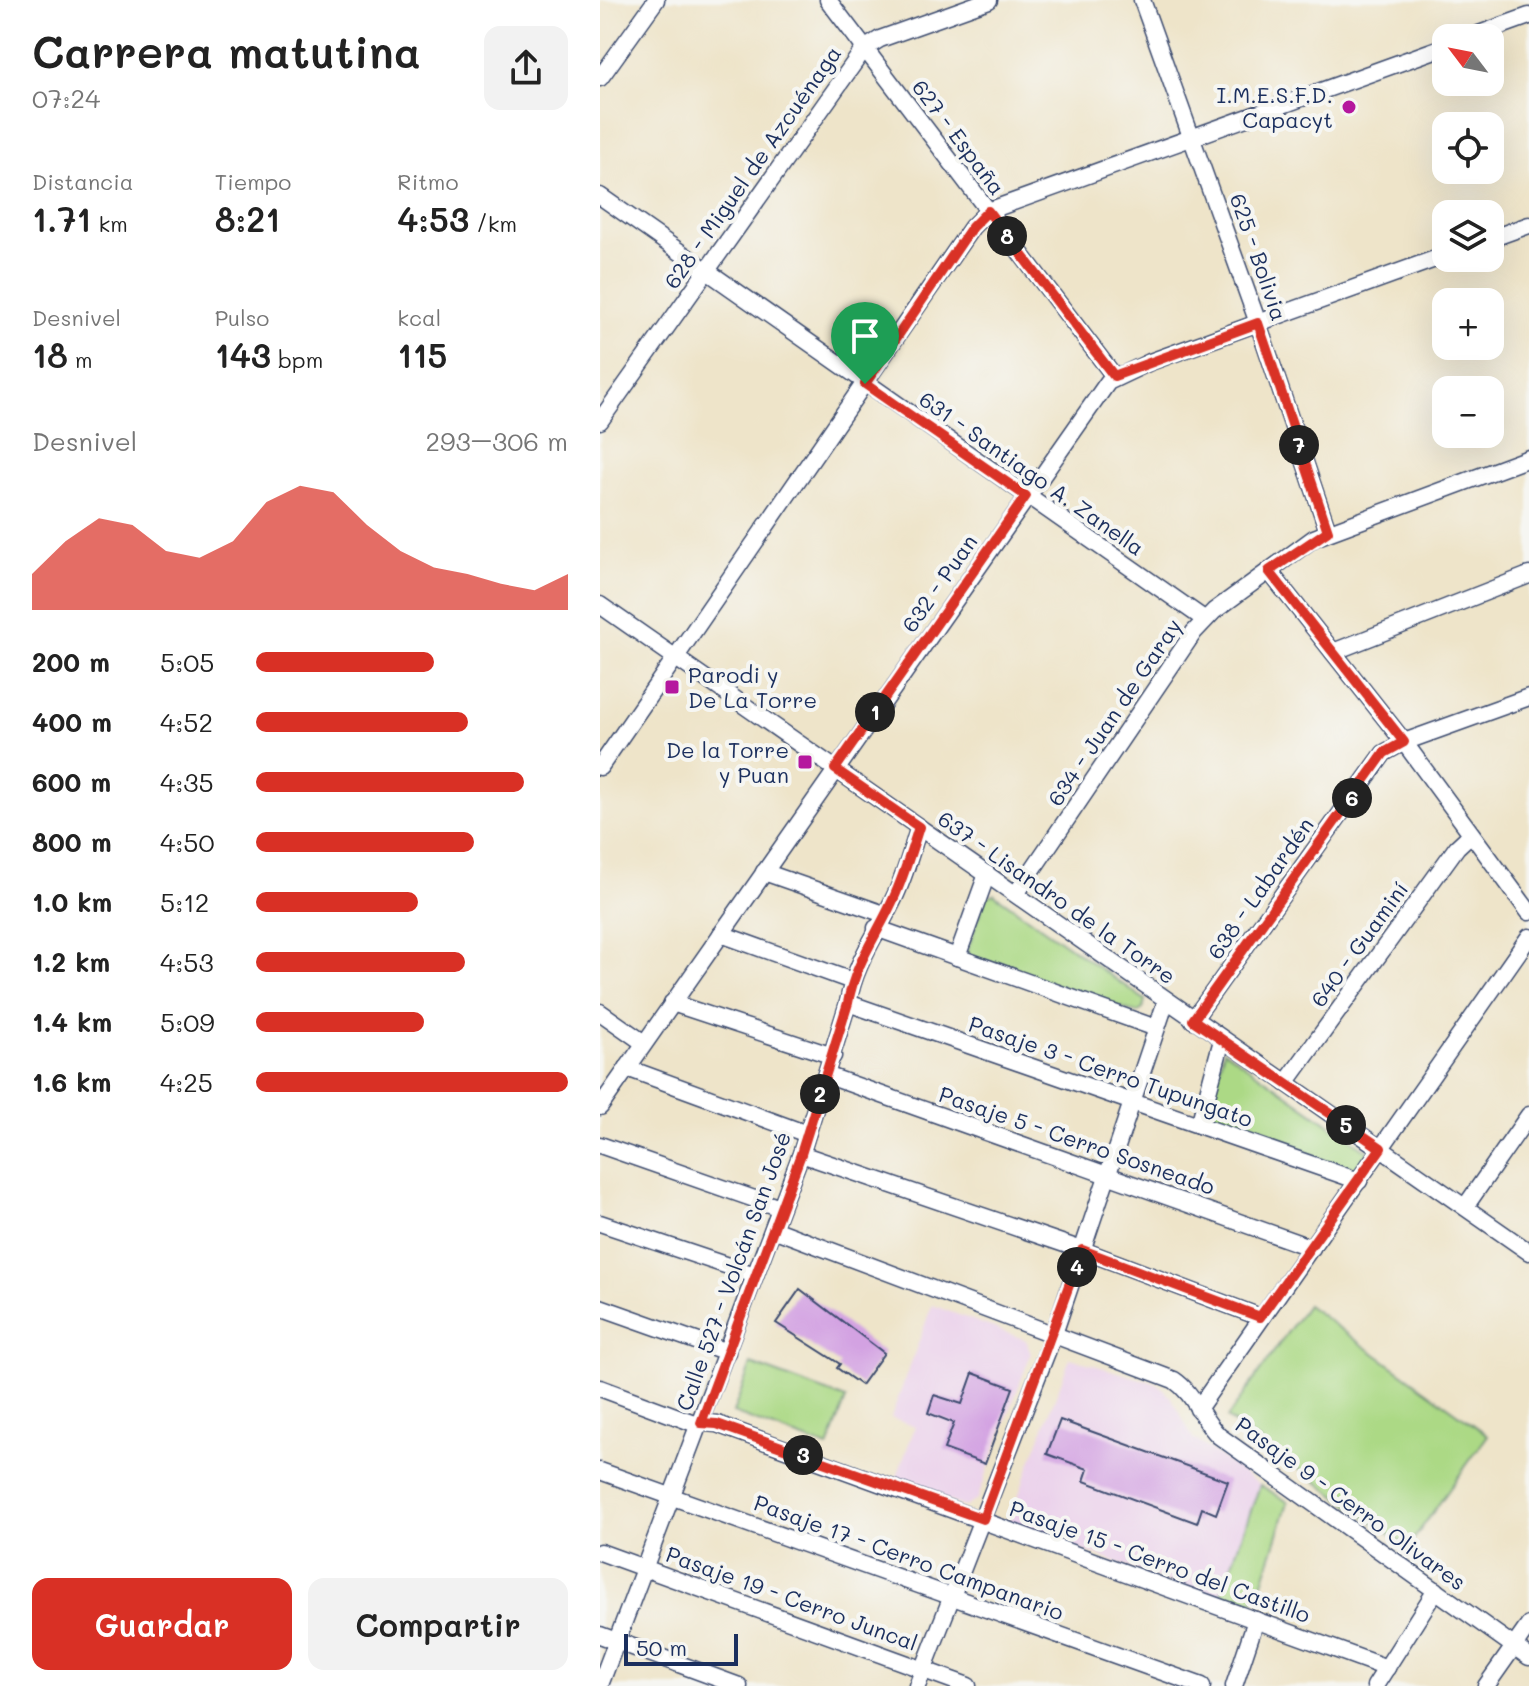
<!DOCTYPE html>
<html lang="es">
<meta charset="utf-8">
<style>
:root{--surface:#fff;--page:#f2f2f2;--text:#222;--muted:#767676;--accent:#d93025}
body{margin:0;font-family:Mali,sans-serif;background:var(--page);color:var(--text);height:100vh;display:flex;flex-direction:column;font-size:30px;white-space:nowrap}
*{box-sizing:border-box;margin:0}
p{font-size:26px;color:var(--muted)}
.icon{flex:none;width:44px;height:44px;fill:none;stroke:currentColor;stroke-width:2;stroke-linecap:round;stroke-linejoin:round}
.map{position:relative;flex:1;overflow:hidden}
.drawer{display:flex;flex-direction:column;background:var(--surface);width:600px}
.drawer>*{flex:none}
.needle{width:52px;rotate:302deg}
.buttons{position:absolute;left:832px;top:24px;display:grid;gap:16px}
.buttons a{display:grid;place-items:center;width:72px;height:72px;border-radius:16px;background:var(--surface);box-shadow:0 8px 32px #0002;font-size:40px}
.scale{position:absolute;left:24px;bottom:20px;width:114px;box-sizing:border-box;padding-left:8px;border:4px solid #1b2f5e;border-top:0;font-size:22px;line-height:28px;white-space:nowrap;color:#1b2f5e;-webkit-text-stroke:6px #f6f6f2;paint-order:stroke}
.pin{position:absolute;display:grid;place-items:center;width:68px;height:68px;color:#fff;margin:-82px -34px;border-radius:50% 50% 50% 0;rotate:-45deg;box-shadow:0 0 8px #0007}
.pin .icon{rotate:45deg}
.km{position:absolute;width:40px;height:40px;margin:-20px;border-radius:50%;background:#222;color:#fff;font-size:22px;line-height:40px;text-align:center}
.round{display:grid;place-items:center;flex:none;width:84px;height:84px;border-radius:16px;background:var(--page)}
.headline{display:flex;align-items:center;justify-content:space-between;height:136px;padding:0 32px}
h1{font-size:44px;font-weight:600;line-height:60px}
.figures{display:grid;grid-template-columns:repeat(3,1fr);gap:12px;height:136px;padding:8px 32px}
.figures div{display:grid;align-content:center}
.figures b{font-size:34px;font-weight:600}
.figures small{font-size:22px;font-weight:400}
.figures p{font-size:22px}
.chart{height:224px;padding:16px 32px}
.chart p{display:flex;justify-content:space-between}
.chart svg{width:100%;height:144px;margin-top:8px;fill:var(--accent);opacity:.7}
.button{display:flex;gap:16px;margin-top:auto;padding:16px 32px}
.button a{flex:1;height:92px;border-radius:16px;background:var(--accent);color:#fff;font-size:32px;font-weight:600;line-height:92px;text-align:center}
.button a+a{background:var(--page);color:var(--text)}
ul{padding:0 32px;list-style:none;font-size:26px}
li{display:grid;grid-template-columns:128px 96px 1fr;align-items:center;height:60px}
li i{height:20px;border-radius:10px;background:var(--accent)}
main{display:flex;flex:1;min-height:0}
.map>svg:first-child{display:block}
</style>
<main>
<section class="drawer">
<div class="headline"><div><h1>Carrera matutina</h1><p>07:24</p></div><a class="round"><svg class="icon" aria-label="share" viewBox="0 0 24 24"><path d="M12 15V3M7 8l5-5 5 5M5 13v7h14v-7"/></svg></a></div>
<div class="figures">
<div><p>Distancia</p><b>1.71<small> km</small></b></div>
<div><p>Tiempo</p><b>8:21</b></div>
<div><p>Ritmo</p><b>4:53<small> /km</small></b></div>
</div>
<div class="figures">
<div><p>Desnivel</p><b>18<small> m</small></b></div>
<div><p>Pulso</p><b>143<small> bpm</small></b></div>
<div><p>kcal</p><b>115</b></div>
</div>
<div class="chart"><p><span>Desnivel</span>293–306 m</p>
<svg viewBox="0 0 160 44" preserveAspectRatio="none"><path d="M0 44V33L10 23L20 16L30 18L40 26L50 28L60 23L70 11L80 6L90 8L100 18L110 26L120 31L130 33L140 36L150 38L160 33V44z"/></svg>
</div>
<ul>
<li><b>200 m</b>5:05<i style="width:57%"></i></li>
<li><b>400 m</b>4:52<i style="width:68%"></i></li>
<li><b>600 m</b>4:35<i style="width:86%"></i></li>
<li><b>800 m</b>4:50<i style="width:70%"></i></li>
<li><b>1.0 km</b>5:12<i style="width:52%"></i></li>
<li><b>1.2 km</b>4:53<i style="width:67%"></i></li>
<li><b>1.4 km</b>5:09<i style="width:54%"></i></li>
<li><b>1.6 km</b>4:25<i style="width:100%"></i></li>
</ul>
<div class="button"><a>Guardar</a><a>Compartir</a></div>
</section>
<div class="map">
<svg width="929" height="1686" viewBox="0 0 929 1686">
<rect width="100%" height="100%" fill="#f6f6f2"/>
<filter id="ink" filterUnits="userSpaceOnUse"><feTurbulence type="fractalNoise" baseFrequency=".0125" numOctaves="2"/><feDisplacementMap in="SourceGraphic" scale="16" xChannelSelector="R" yChannelSelector="G"/><feConvolveMatrix kernelMatrix="1 2 1 2 8 2 1 2 1" color-interpolation-filters="sRGB"/></filter>
<filter id="wash" filterUnits="userSpaceOnUse"><feTurbulence type="fractalNoise" baseFrequency=".006" numOctaves="4" result="noise"/><feDisplacementMap in="SourceGraphic" scale="32" xChannelSelector="R" yChannelSelector="G"/><feGaussianBlur stdDeviation="1.8" result="paint"/><feColorMatrix in="noise" values="0 0 0 0 0 0 0 0 0 0 0 0 0 0 0 0 0 1.4 0 .05"/><feComposite in="paint" operator="in"/></filter>
<g filter="url(#wash)">
<rect width="100%" height="100%" fill="#eee4c9"/>
<!-- built -->
<g fill="#ebd1eb">
<polygon points="332,1305 426,1340 431,1353 377,1500 365,1507 295,1482 315,1427 291,1418"/>
<polygon points="470,1358 558,1384 571,1397 593,1438 660,1485 619,1600 408,1523"/>
</g>
<!-- green -->
<g fill="#acd985" stroke="#648472" stroke-width="2">
<polygon points="394,894 545,1000 543,1009 537,1013 366,955 385,897"/>
<polygon points="624,1050 770,1153 753,1175 605,1120"/>
<polygon points="707,1305 888,1435 808,1547 627,1418"/>
<polygon points="151,1364 246,1399 228,1448 133,1413"/>
<polygon points="660,1485 688,1502 659,1595 644,1609 619,1600"/>
</g>
<g id="blocks">
<!-- building -->
<g fill="#d3a2e2">
<polygon points="200,1289 284,1353 261,1385 237,1368 240,1364 176,1323"/>
<polygon points="373,1373 413,1388 385,1464 344,1449 354,1423 328,1413 334,1395 362,1404"/>
<polygon points="460,1420 628,1481 616,1514 602,1508 597,1523 484,1481 488,1469 447,1454"/>
</g>
</g>
</g>
<g filter="url(#ink)">
<use href="#blocks" fill-opacity="0" stroke="#3b4a6e" stroke-width="2"/>
<g fill="none" stroke-linecap="round" stroke-linejoin="round">
<!-- minor casing -->
<g stroke="#3b4a6e" stroke-width="19">
<g id="minor">
<polyline points="228,0 514,376"/>
<polyline points="542,0 658,323 728,531"/>
<polyline points="868,38 929,16"/>
<polyline points="0,78 56,0"/>
<polyline points="0,196 604,619"/>
<polyline points="890,239 929,225"/>
<polyline points="0,421 264,49 280,39 389,0"/>
<polyline points="669,571 804,742 929,912"/>
<polyline points="0,605 929,1252"/>
<polyline points="733,652 929,575"/>
<polyline points="0,767 372,227 388,211 846,46"/>
<polyline points="164,872 284,914"/>
<polyline points="416,894 594,632 614,611 714,538 929,458"/>
<polyline points="276,928 556,1028"/>
<polyline points="121,934 252,981"/>
<polyline points="357,957 387,874"/>
<polyline points="72,1003 233,1056"/>
<polyline points="248,1003 759,1181"/>
<polyline points="0,1012 44,1043"/>
<polyline points="593,1020 784,753 804,742 929,697"/>
<polyline points="27,1068 207,1134"/>
<polyline points="226,1075 712,1248"/>
<polyline points="686,1083 857,847 871,834"/>
<polyline points="0,1107 508,382 550,362 846,255"/>
<polyline points="599,1125 622,1040"/>
<polyline points="0,1145 180,1208"/>
<polyline points="201,1154 482,1250 660,1317"/>
<polyline points="865,1207 929,1115"/>
<polyline points="0,1223 155,1275"/>
<path d="M 173,1229 L 574,1380 C 595,1394 601,1419 619,1436 L 929,1657"/>
<polyline points="0,1307 127,1352"/>
<polyline points="0,1388 91,1422 117,1424 787,1668"/>
<polyline points="598,1409 929,937"/>
<polyline points="0,1471 602,1686"/>
<polyline points="0,1552 368,1686"/>
<polyline points="0,1635 139,1686"/>
<path d="M 0,1685 L 201,1154 L 248,1003 C 255,961 279,932 296,894 C 306,872 312,849 319,827"/>
<polyline points="317,1686 454,1334 566,1001"/>
<polyline points="634,1686 656,1620"/>
<polyline points="775,1686 836,1590"/>
<polyline points="886,1686 929,1625"/>
</g>
</g>
<!-- minor -->
<use href="#minor" stroke="#fff" stroke-width="16"/>
</g>
</g>
<g fill="none" stroke-linecap="round" stroke-linejoin="round" filter="url(#ink)">
<!-- route casing -->
<g stroke="#fff" stroke-width="16">
<path id="route" d="M 388,211 L 514,376 L 658,323 L 728,531 L 669,571 L 804,742 L 784,753 L 593,1020 L 781,1148 L 660,1317 L 482,1250 L 383,1519 L 117,1424 L 101,1423 L 201,1154 L 248,1003 C 255,961 280,932 296,893 C 305,872 312,849 319,827 L 235,769 L 426,496 L 265,384 L 372,227 Z"/>
</g>
<!-- route -->
<use href="#route" stroke="#d93025" stroke-width="10"/>
</g>
<!-- markers -->
<g fill="#b5179e" stroke="#f6f6f2" stroke-width="3">
<circle cx="749" cy="107" r="8"/>
<rect x="64" y="679" width="16" height="16" rx="4"/>
<rect x="197" y="754" width="16" height="16" rx="4"/>
</g>
<g text-anchor="middle" dominant-baseline="central" stroke-width="8" stroke-linejoin="round" paint-order="stroke">
<!-- poi labels -->
<g font-size="22" fill="#1b2f5e" stroke="#f6f6f2" text-anchor="end">
<text x="733" y="94">I.M.E.S.F.D.<tspan x="733" dy="25">Capacyt</tspan></text>
<text x="88" y="674" text-anchor="start">Parodi y<tspan x="88" dy="25">De La Torre</tspan></text>
<text x="189" y="749">De la Torre<tspan x="189" dy="25">y Puan</tspan></text>
</g>
<!-- street labels -->
<g font-size="22" fill="#1b2f5e" stroke="#f6f6f2">
<text transform="translate(359 137) rotate(53)">627 - España</text>
<text transform="translate(152 167) rotate(-55)">628 - Miguel de Azcuénaga</text>
<text transform="translate(659 257) rotate(71)">625 - Bolivia</text>
<text transform="translate(432 473) rotate(35)">631 - Santiago A. Zanella</text>
<text transform="translate(339 583) rotate(-55)">632 - Puan</text>
<text transform="translate(514 712) rotate(-56)">634 - Juan de Garay</text>
<text transform="translate(660 888) rotate(-55)">638 - Labardén</text>
<text transform="translate(457 897) rotate(35)">637 - Lisandro de la Torre</text>
<text transform="translate(759 944) rotate(-54)">640 - Guaminí</text>
<text transform="translate(511 1071) rotate(19)">Pasaje 3 - Cerro Tupungato</text>
<text transform="translate(477 1140) rotate(19)">Pasaje 5 - Cerro Sosneado</text>
<text transform="translate(133 1271) rotate(-70)">Calle 527 - Volcán San José</text>
<text transform="translate(751 1503) rotate(36)">Pasaje 9 - Cerro Olivares</text>
<text transform="translate(309 1557) rotate(20)">Pasaje 17 - Cerro Campanario</text>
<text transform="translate(560 1561) rotate(20)">Pasaje 15 - Cerro del Castillo</text>
<text transform="translate(192 1598) rotate(20)">Pasaje 19 - Cerro Juncal</text>
</g>
</g>
</svg>
<div class="buttons">
<a><svg class="needle" viewBox="-14 -14 28 28"><path d="M0-13l5 13h-10z" fill="#e53935"/><path d="M0 13l5-13h-10z" fill="#767676"/></svg></a>
<a><svg class="icon" aria-label="locate" viewBox="0 0 24 24"><circle cx="12" cy="12" r="6"/><path d="M12 2v4M12 18v4M2 12h4M18 12h4"/></svg></a>
<a><svg class="icon" aria-label="layers" viewBox="0 0 24 24"><path d="M12 4l9 5-9 5-9-5zM3 14l9 5 9-5"/></svg></a>
<a>+</a>
<a>−</a>
</div>
<div class="scale">50 m</div>
<div class="pin" style="left:265px;top:384px;background:#1e9e55"><svg class="icon" aria-label="arrive" viewBox="0 0 24 24"><path d="M6 21V4h12l-3 4 3 4H6"/></svg></div>
<b class="km" style="left:275px;top:712px">1</b>
<b class="km" style="left:220px;top:1094px">2</b>
<b class="km" style="left:203px;top:1455px">3</b>
<b class="km" style="left:477px;top:1267px">4</b>
<b class="km" style="left:746px;top:1125px">5</b>
<b class="km" style="left:752px;top:798px">6</b>
<b class="km" style="left:699px;top:445px">7</b>
<b class="km" style="left:407px;top:236px">8</b>
</div>
</main>
